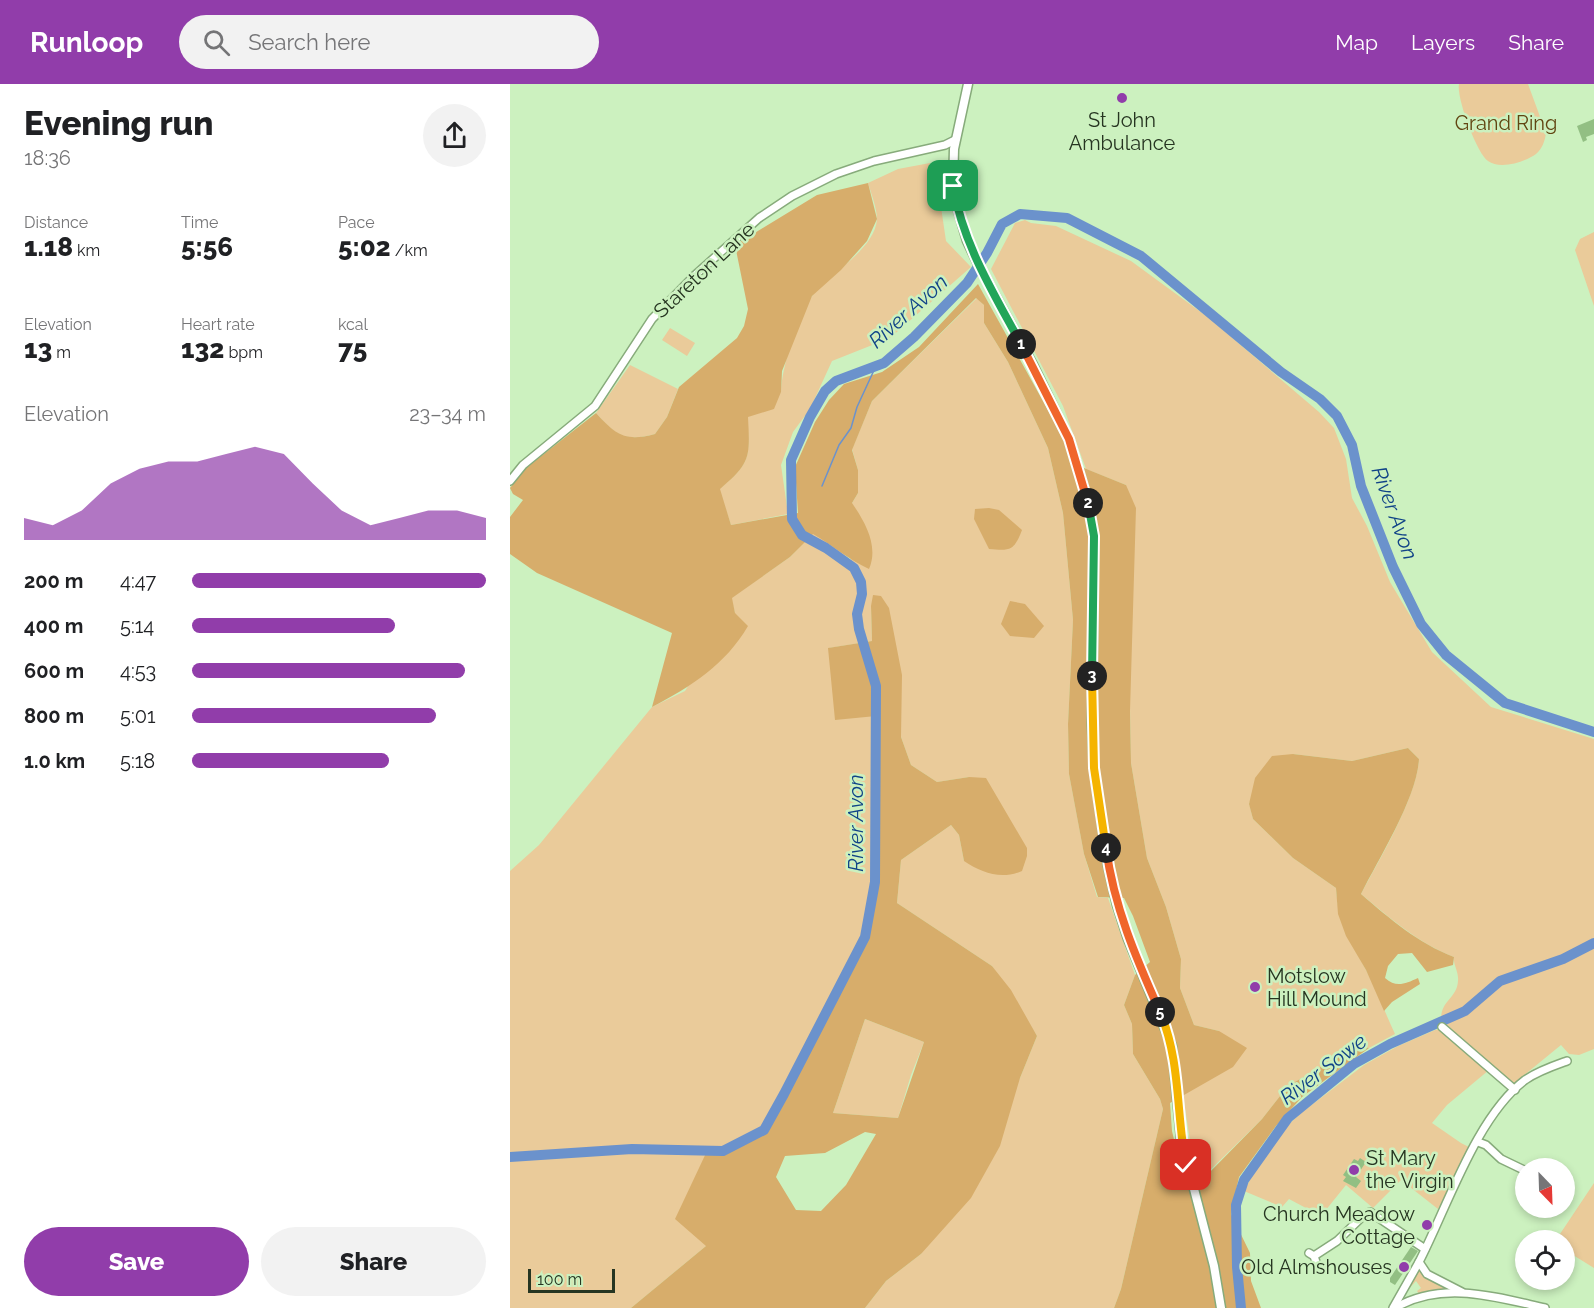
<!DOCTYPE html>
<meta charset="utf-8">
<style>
:root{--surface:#fff;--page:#f2f2f2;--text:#202124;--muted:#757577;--accent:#913daa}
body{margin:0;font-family:Raleway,sans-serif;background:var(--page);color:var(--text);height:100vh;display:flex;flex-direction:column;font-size:22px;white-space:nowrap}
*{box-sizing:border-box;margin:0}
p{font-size:20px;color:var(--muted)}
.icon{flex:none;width:33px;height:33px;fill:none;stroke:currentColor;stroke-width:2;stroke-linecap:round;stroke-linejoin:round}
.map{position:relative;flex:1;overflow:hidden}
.sheet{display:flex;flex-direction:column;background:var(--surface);width:510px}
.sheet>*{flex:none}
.needle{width:39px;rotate:157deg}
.fabs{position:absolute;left:1005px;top:1074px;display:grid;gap:12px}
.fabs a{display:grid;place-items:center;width:60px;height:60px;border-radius:50%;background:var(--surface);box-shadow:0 3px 9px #0003;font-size:30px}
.scale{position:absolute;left:18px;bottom:15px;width:87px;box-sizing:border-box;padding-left:6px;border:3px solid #263521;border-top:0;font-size:16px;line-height:21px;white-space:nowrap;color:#263521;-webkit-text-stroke:4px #ccf1bf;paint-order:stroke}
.pin{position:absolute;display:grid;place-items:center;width:51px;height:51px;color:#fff;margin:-26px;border-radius:12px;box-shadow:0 3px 9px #0006}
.km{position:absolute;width:30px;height:30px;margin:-15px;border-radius:50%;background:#222;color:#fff;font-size:16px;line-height:30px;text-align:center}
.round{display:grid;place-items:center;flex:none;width:63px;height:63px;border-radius:32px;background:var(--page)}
.summary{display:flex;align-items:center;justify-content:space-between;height:102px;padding:0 24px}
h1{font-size:33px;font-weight:800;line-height:45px}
.figures{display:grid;grid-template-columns:repeat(3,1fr);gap:9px;height:102px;padding:6px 24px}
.figures div{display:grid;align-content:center}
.figures b{font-size:26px;font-weight:800}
.figures small{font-size:16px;font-weight:400}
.figures p{font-size:16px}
.chart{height:168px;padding:12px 24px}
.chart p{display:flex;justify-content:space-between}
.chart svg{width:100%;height:108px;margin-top:6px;fill:var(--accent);opacity:.7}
.action{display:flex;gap:12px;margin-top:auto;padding:12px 24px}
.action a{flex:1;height:69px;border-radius:36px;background:var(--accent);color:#fff;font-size:24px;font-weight:800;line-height:69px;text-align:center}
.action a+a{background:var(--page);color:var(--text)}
ul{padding:0 24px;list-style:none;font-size:20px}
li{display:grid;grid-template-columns:96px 72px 1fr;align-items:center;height:45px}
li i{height:15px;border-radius:8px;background:var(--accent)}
header{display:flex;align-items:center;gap:36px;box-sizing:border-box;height:84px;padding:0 30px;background:var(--accent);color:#fff}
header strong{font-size:28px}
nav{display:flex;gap:33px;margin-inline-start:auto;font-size:21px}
.search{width:420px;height:54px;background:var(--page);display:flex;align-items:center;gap:15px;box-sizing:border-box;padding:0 21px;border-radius:33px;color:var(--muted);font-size:22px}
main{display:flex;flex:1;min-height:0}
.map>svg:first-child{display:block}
</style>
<header>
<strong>Runloop</strong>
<div class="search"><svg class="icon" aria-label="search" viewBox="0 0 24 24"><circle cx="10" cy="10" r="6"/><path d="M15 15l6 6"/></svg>Search here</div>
<nav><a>Map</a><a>Layers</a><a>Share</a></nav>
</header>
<main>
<section class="sheet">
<div class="summary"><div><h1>Evening run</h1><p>18:36</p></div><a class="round"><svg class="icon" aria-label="share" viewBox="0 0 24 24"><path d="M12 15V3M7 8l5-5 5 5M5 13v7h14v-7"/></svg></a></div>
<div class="figures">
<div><p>Distance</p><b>1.18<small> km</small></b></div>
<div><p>Time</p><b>5:56</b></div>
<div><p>Pace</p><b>5:02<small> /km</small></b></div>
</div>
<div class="figures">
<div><p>Elevation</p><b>13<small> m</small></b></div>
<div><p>Heart rate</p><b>132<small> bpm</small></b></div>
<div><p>kcal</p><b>75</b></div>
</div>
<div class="chart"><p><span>Elevation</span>23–34 m</p>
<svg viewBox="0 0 160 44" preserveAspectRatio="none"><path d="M0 44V35L10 38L20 32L30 21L40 15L50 12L60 12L70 9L80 6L90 9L100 21L110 32L120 38L130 35L140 32L150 32L160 35V44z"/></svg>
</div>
<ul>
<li><b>200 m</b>4:47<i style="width:100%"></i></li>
<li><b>400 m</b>5:14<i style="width:69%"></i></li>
<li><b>600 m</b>4:53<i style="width:93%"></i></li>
<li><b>800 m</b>5:01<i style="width:83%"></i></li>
<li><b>1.0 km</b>5:18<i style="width:67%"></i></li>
</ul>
<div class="action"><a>Save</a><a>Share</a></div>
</section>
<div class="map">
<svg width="1084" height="1224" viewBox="0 0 1084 1224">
<rect width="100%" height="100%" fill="#ccf1bf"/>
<!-- green -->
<g fill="#eacb9a">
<path d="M 949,0 L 1018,0 L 1036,49 C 1035,57 1032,65 1026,70 C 1015,78 990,86 978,77 C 967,70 946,13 949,0 Z"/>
<path d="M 420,79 L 431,123 L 436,157 L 461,183 L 380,254 L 322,277 L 300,325 L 283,348 L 271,381 L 278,430 L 221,441 L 209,405 C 241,379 240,373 237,333 L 271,308 C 272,282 287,234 302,212 C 318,190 365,166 367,135 C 367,124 361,109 358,99 L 388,85 Z"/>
<path d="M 515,136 L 521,139 L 546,142 L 621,177 L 699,234 L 809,328 L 824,344 L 836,375 L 842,414 L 857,442 L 880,498 L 922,568 L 981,623 L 1084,655 L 1084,965 L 1069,971 L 1059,970 L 1051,961 L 1002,1001 L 932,941 C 927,917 947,916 948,897 C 949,888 943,881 944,873 C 908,859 880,834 851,810 C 869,776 907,713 909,675 L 898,664 L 842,677 L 783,670 L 739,719 L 743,735 L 783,774 L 826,804 C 829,845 838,851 856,886 C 867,906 875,929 885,950 L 859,964 L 845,963 L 778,1002 L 752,1035 L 691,1095 L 682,1070 L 673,1011 L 681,1005 L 709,947 L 684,941 L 670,904 L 671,875 L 656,823 L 637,774 L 621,679 L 616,401 L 576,385 L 553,322 L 481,185 L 505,139 Z"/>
<polygon points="1084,148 1084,222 1065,166 1070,155"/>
<polygon points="467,214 474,221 474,239 498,278 538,364 553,429 563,536 558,640 559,690 574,770 587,813 598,814 625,891 614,921 622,940 623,970 650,1015 653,1025 611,1205 604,1224 355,1224 376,1197 411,1170 510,994 527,952 482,882 387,819 391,776 441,741 449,751 454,777 459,693 427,698 401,681 391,653 390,628 361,521 362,557 319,564 366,631 365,798 355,853 254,1046 213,1067 196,1162 121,1224 0,1224 0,787 29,761 142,623 175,607 225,529 221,514 280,473 303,449 330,466 341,477 342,419 348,409 348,386 342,365 362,317"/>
<polygon points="160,244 185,259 177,272 152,256"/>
<path d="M 120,281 L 168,305 L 157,333 L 145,350 C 115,358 106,352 86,329 Z"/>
<polygon points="355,935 414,958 401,991 388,1034 323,1029"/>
<polygon points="931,945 979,986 937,1021 922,1039 951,1059 961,1064 928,1125 891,1096 863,1124 836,1101 811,1132 779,1115 772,1123 734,1107 742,1092 776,1043 791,1029 854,981 888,962 925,946"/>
<polygon points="1084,1099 1084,1184 1055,1166 1054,1156 1046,1156"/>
<polygon points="910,1184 916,1193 937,1206 909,1210 907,1207 911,1204 906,1197 895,1209"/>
</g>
<!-- forest -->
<g fill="#d7ad6b" fill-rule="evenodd">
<path d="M 358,99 L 367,135 L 357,157 L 331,186 L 302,212 L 272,287 L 271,308 L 264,325 L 238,333 C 240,373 241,379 210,405 L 221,441 L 288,429 L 285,383 L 305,338 L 319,316 L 334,300 L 372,288 L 409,263 L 468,200 L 569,382 L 616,401 L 626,424 L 620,627 L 621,679 L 637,774 L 656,823 L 671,875 L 670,904 L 684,941 L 709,947 L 737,964 L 723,983 L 660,1019 L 662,1047 L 675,1103 L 697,1091 L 752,1035 L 778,1002 L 845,963 L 859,964 L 792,1013 L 766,1042 L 729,1093 L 721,1130 L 740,1169 L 741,1197 L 751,1224 L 604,1224 L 611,1205 L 653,1025 L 650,1015 L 623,970 L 622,940 L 614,921 L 625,891 L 640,878 L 623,832 L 614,814 L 588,813 L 574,770 L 559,690 L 558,640 L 563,536 L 553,429 L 538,364 L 498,278 L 474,239 L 474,221 L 466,214 L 362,317 L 342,366 L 348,386 L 348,409 L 342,419 C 355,438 369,462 359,485 C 339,476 322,461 303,450 L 280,473 L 222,514 L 225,529 L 238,542 C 216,580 181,603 142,623 L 162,549 L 27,489 L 0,470 L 0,433 L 13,416 L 3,410 L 0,404 L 16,384 L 86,329 C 106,351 115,358 145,350 L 157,333 L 169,303 L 227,254 L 234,242 L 238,225 L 225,161 L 307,111 Z"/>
<path d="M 479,424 L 489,426 L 512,446 C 504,467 500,467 479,465 L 464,435 L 465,425 Z"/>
<path d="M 363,511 L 371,512 L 379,524 L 392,591 L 391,653 L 401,681 L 427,698 L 459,693 L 476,694 L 517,764 L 517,772 L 512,787 C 491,796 472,789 454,777 L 449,751 L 441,741 L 391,776 L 387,819 L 482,882 L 501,906 L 527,952 L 510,994 L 490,1062 L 461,1114 L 411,1170 L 376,1197 L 355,1224 L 121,1224 L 196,1162 L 165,1135 L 197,1067 L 213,1067 L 254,1046 L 355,853 L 365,798 L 366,632 L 325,636 L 318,564 L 362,557 L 361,522 ZM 355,935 L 414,958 L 388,1034 L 323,1029 ZM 355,1048 L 366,1050 L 336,1101 L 311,1127 L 286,1126 L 266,1093 L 275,1072 L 315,1069 Z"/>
<polygon points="500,517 515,520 534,542 524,554 500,552 491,540"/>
<path d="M 898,664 L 909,675 C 907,714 869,774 851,810 C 880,835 908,859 944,873 L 943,881 L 917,888 L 902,869 L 888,870 L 878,882 L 875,894 C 886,904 895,900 908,894 L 910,900 L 882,918 L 874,927 L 856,886 L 836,852 L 828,830 L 826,804 L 783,774 L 743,735 L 739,720 L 745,694 L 762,672 L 783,670 L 842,677 Z"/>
</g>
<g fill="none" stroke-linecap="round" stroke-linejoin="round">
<!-- stream -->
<polyline stroke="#6b92cc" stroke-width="1.5" points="312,402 329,361 341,344 347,323 365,284"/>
<!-- river -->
<g stroke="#6b92cc" stroke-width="10">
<polyline points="0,1073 122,1065 213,1067 254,1046 274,1010 355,853 365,798 366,602 349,545 347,530 352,510 351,498 344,484 316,464 292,451 282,435 281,376 300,333 315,307 326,297 374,279 404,253 457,199 477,169 492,140 510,130 557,134 631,172 771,288 810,315 827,332 842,361 851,402 883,483 911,540 936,571 995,619 1084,648"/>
<polyline points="731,1224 727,1183 726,1121 734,1096 778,1034 844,980 880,960 955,927 990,897 1053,875 1084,859"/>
</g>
</g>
<!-- building -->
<g fill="#92bf83">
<polygon points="1084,35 1084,50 1076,53 1077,56 1073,58 1067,42"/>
<polygon points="850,1074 856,1078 846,1093 851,1097 846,1104 833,1097 836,1093 833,1091 844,1075 848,1077"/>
<polygon points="901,1163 908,1167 885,1201 880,1198 880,1194"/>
</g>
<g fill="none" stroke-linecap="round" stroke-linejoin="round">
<!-- minor casing -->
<g stroke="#87ab7b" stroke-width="10">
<g id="minor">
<polyline points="0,397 13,381 85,322 142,235 184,192 249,134 282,112 326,90 364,77 435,61 445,56"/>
<polyline points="932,943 1005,1006"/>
<polyline points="968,1058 976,1061 991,1075 1016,1087"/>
<polyline points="799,1169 804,1172 806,1178"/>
<polyline points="804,1172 827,1157 852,1133 860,1128 915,1165"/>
<path d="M 952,1208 L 917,1190 L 909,1178 C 937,1124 966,1033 1015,996 C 1028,987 1043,982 1057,977"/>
<polyline points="883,1224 909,1178"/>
<path d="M 885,1224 C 932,1196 986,1213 1035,1224"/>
</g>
</g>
<!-- major casing -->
<g stroke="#87ab7b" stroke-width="11">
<polyline id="major" points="458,0 444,65 443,102 447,123 457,157 467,178 523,281 559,355 578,418 584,452 582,641 584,684 598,782 607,821 618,855 662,962 671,1055 704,1182 711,1224"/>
</g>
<!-- minor -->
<use href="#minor" stroke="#fff" stroke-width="7"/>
<!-- major -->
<use href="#major" stroke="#fff" stroke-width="8"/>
</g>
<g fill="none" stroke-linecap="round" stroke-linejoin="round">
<!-- split-1 casing -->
<g stroke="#fff" stroke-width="12">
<path id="split-1" d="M 443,102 C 453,160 483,208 511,260"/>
</g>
<!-- split-2 casing -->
<g stroke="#fff" stroke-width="12">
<polyline id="split-2" points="511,260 559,355 578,419"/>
</g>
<!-- split-3 casing -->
<g stroke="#fff" stroke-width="12">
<polyline id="split-3" points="578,419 584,452 582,592"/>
</g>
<!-- split-4 casing -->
<g stroke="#fff" stroke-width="12">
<polyline id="split-4" points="582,592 584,684 596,764"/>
</g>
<!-- split-5 casing -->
<g stroke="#fff" stroke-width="12">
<path id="split-5" d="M 596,764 C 604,823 626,874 650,928"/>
</g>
<!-- split-6 casing -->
<g stroke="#fff" stroke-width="12">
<path id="split-6" d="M 650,928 C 671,977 666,1030 676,1081"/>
</g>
<!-- split-1 -->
<use href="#split-1" stroke="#22a559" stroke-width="8"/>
<!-- split-2 -->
<use href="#split-2" stroke="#f0652b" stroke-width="8"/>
<!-- split-3 -->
<use href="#split-3" stroke="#22a559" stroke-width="8"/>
<!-- split-4 -->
<use href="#split-4" stroke="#f5b400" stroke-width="8"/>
<!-- split-5 -->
<use href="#split-5" stroke="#f0652b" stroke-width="8"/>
<!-- split-6 -->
<use href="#split-6" stroke="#f5b400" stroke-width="8"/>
</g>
<!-- markers -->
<g fill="#913daa" stroke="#ccf1bf" stroke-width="2">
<circle cx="612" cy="14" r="6"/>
<circle cx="745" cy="903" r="6"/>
<circle cx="844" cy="1086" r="6"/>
<circle cx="917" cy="1141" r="6"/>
<circle cx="894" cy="1183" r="6"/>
</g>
<g text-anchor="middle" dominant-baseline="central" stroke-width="5" stroke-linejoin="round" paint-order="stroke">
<!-- poi labels -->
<g font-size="20" fill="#263521" stroke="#ccf1bf" text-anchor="start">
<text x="612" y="36" text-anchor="middle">St John<tspan x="612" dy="23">Ambulance</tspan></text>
<text x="757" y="892">Motslow<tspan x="757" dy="23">Hill Mound</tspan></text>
<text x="856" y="1074">St Mary<tspan x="856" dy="23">the Virgin</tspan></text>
<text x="905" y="1130" text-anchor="end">Church Meadow<tspan x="905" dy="23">Cottage</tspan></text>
<text x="882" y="1183" text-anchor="end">Old Almshouses</text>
</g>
<!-- park labels -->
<g font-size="20" fill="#614511" stroke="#ccf1bf">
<text x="996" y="39">Grand Ring</text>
</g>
<!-- street labels -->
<g font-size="20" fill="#263521" stroke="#ccf1bf">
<text transform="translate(194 186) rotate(-43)">Stareton Lane</text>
</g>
<!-- water labels -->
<g font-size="21" font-style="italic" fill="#104387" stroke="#ccf1bf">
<text transform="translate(398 227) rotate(-42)">River Avon</text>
<text transform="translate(885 429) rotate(70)">River Avon</text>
<text transform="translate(345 739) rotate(-90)">River Avon</text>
<text transform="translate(813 985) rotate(-37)">River Sowe</text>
</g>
</g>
</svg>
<div class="fabs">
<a><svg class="needle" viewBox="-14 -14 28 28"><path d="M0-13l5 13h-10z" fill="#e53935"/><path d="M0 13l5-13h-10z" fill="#757577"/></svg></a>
<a><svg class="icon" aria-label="locate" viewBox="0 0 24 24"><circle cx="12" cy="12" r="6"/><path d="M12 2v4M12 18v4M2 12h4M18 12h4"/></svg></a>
</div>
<div class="scale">100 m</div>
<div class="pin" style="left:443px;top:102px;background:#1e9e55"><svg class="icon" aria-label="arrive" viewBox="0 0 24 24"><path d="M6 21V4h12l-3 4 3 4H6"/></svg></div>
<div class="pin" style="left:676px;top:1081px;background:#d93025"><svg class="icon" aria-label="check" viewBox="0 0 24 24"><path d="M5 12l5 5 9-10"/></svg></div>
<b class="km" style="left:511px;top:260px">1</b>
<b class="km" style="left:578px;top:419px">2</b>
<b class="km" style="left:582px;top:592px">3</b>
<b class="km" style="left:596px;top:764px">4</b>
<b class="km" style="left:650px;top:928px">5</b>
</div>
</main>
